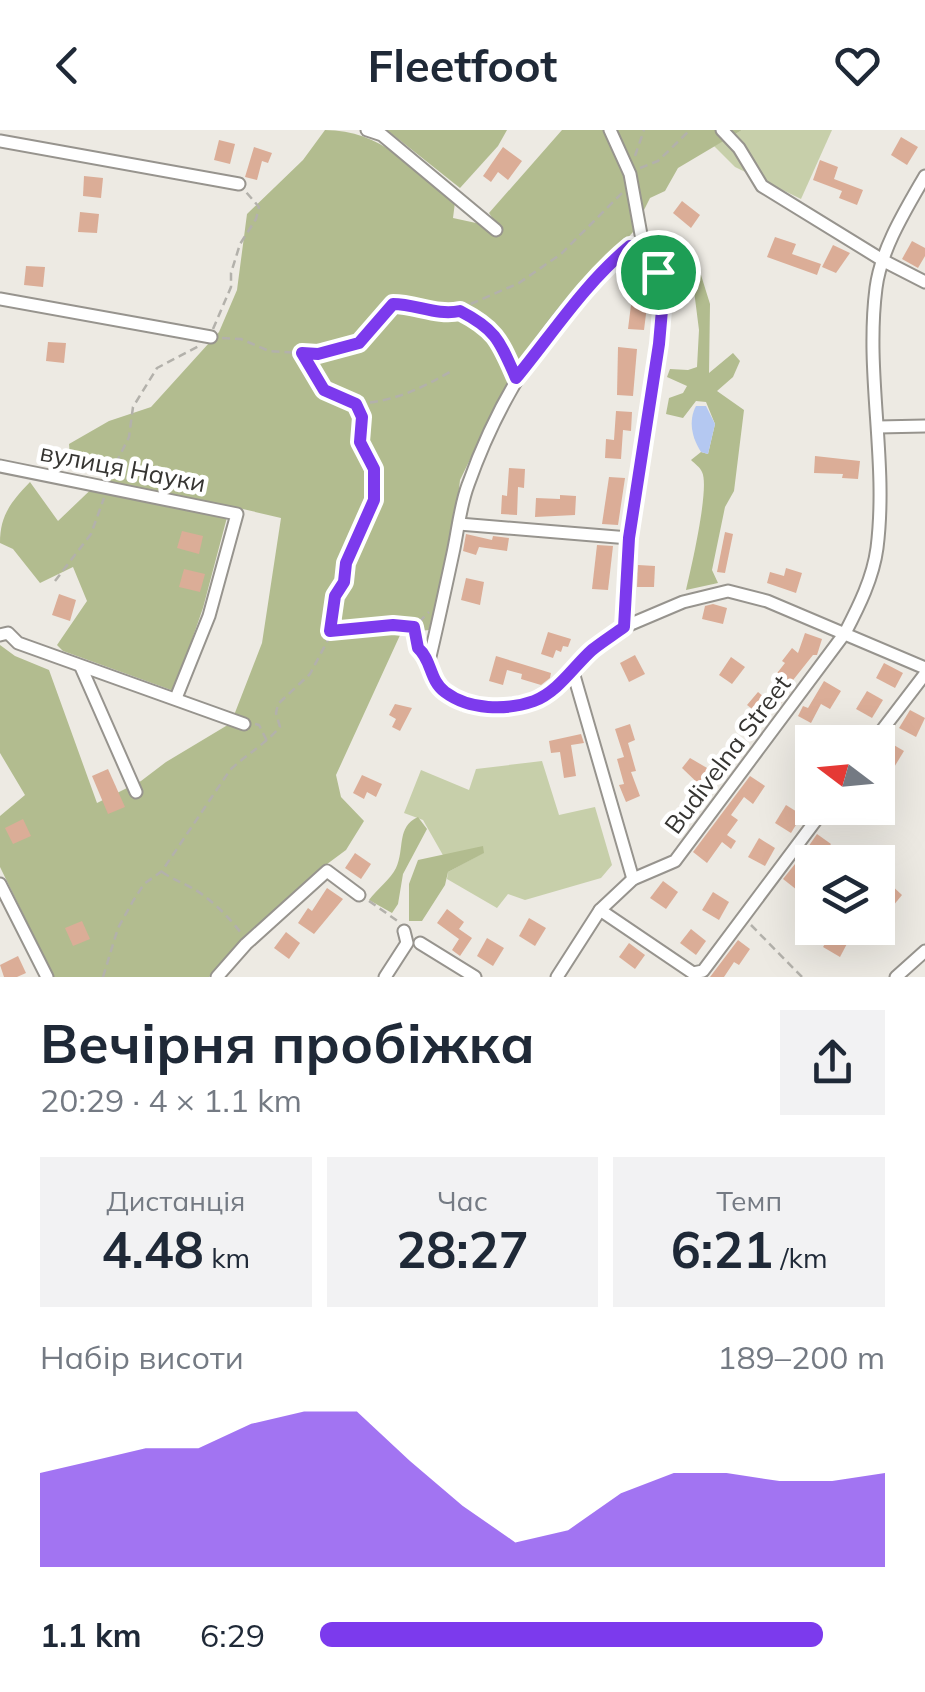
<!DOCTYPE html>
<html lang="uk">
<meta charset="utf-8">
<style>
:root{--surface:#fff;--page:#f2f2f3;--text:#1f2937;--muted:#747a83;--accent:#7c3aed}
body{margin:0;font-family:Mulish,sans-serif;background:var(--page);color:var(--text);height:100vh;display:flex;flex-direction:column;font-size:38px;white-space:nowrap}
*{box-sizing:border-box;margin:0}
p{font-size:32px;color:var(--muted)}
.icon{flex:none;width:55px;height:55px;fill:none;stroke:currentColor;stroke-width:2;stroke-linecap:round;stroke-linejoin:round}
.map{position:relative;height:847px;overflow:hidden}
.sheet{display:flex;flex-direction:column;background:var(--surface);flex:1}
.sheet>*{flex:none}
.needle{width:65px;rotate:286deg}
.fabs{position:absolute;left:795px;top:595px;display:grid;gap:20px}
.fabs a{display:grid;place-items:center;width:100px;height:100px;border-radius:0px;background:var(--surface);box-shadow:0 10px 40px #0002;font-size:50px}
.pin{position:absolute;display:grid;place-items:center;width:85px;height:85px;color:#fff;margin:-42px;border:5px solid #fff;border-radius:50%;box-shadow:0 2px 10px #0007}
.round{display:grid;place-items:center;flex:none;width:105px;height:105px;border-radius:0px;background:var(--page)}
.headline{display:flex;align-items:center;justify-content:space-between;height:170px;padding:0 40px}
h1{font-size:55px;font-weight:700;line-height:75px}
.figures{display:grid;grid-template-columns:repeat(3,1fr);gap:15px;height:170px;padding:10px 40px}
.figures div{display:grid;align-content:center;border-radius:0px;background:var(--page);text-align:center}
.figures b{font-size:50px;font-weight:700}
.figures small{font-size:28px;font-weight:400}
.figures p{font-size:28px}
.chart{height:280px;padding:20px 40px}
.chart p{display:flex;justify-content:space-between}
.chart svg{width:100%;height:180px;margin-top:10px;fill:var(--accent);opacity:.7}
ul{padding:0 40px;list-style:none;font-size:32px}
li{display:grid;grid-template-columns:160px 120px 1fr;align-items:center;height:75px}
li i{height:25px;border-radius:12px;background:var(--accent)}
header{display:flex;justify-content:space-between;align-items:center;height:130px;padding:0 40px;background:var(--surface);font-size:45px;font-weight:700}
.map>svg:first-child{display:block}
</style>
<header><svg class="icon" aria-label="back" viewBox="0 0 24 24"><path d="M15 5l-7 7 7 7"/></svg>Fleetfoot<svg class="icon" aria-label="heart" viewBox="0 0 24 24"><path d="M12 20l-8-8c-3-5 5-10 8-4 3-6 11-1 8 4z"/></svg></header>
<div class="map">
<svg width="925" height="847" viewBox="0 0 925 847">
<rect width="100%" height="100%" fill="#edeae3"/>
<!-- green -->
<g fill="#c7cfaa">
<polygon points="742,0 832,0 801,69 735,37 714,16"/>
<polygon points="542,631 559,685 595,677 612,735 601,748 525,770 508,764 497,778 447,749 448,742 483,723 483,717 444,727 423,690 404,683 421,640 469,660 476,639"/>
</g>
<!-- forest -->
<g fill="#b2bc8f">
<path d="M 325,0 C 381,0 414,39 455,72 L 453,88 L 499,98 L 489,83 L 562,0 L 742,0 L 678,38 L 665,61 L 650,68 L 633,102 L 547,197 L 509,250 L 460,350 L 456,386 L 429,500 L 401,503 L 336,645 L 341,667 L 364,691 L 346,720 L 315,743 L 209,847 L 54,847 L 0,737 L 0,686 L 25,665 L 0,623 L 0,515 L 15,526 L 49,540 L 97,673 L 141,651 L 166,632 L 231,593 L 262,513 L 281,388 L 230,376 L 203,478 L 174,561 L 63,521 L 57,515 L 87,471 L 73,437 L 40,453 L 13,419 L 0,413 C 0,385 11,372 30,352 L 58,391 L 104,347 L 71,338 L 69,314 L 109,291 L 151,277 L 219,202 L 237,160 L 247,84 L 303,30 Z"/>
<polygon points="387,0 507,0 498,16 460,58"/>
<path d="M 692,145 L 701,145 L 710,174 L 709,243 L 733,223 L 740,231 L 733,247 L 717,261 L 744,280 L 734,361 L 725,377 L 712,440 L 718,453 L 686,460 C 691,439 710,357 702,342 C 700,337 695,334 691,330 L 701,322 L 708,324 L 715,294 L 706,272 L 696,271 L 683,288 L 666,284 L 669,268 L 683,263 L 687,256 L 667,247 L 670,239 L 688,240 L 697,237 L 699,200 Z"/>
<path d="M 418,687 L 427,699 L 403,744 L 398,774 L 392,783 L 369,770 C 377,759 391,749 396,738 C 405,719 396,697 418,687 Z"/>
<polygon points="483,716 484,723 448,742 445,755 422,791 409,791 409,754 418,730"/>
</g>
<!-- water -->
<path fill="#b4c8f1" d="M 696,276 L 706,276 L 715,294 L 708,324 L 701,322 C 692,308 688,291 696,276 Z"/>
<!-- building -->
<g fill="#dbad97">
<polygon points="901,7 918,17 907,35 891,25"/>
<polygon points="219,10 235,14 230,34 214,30"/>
<polygon points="254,17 272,23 268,33 262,31 257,50 245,47"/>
<polygon points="503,17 522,31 508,50 498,42 491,52 483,46"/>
<polygon points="820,30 838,37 834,49 863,60 857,75 839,68 842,61 813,50"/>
<polygon points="84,46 103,48 101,68 83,66"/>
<polygon points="682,71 700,85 691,98 673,83"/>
<polygon points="80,82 99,84 97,103 78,102"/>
<polygon points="775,107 796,114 792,124 821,134 817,145 767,127"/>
<polygon points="912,111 925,118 925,126 918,138 902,129"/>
<polygon points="833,115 850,123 836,143 822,137"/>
<polygon points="26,136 45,137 43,157 24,155"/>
<polygon points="634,151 650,152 644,200 628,199"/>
<polygon points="48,212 66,213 64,233 46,231"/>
<polygon points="618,217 637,219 633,266 617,265"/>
<polygon points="616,281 632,282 631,301 623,300 621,329 605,328 606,309 614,310"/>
<polygon points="815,326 860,331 858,349 842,348 843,344 814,343"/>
<polygon points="509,338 525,339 524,358 518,357 517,385 501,384 502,365 507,366"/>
<polygon points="609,347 625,348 618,395 602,394"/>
<polygon points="560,365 576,366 575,385 535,387 536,368 560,369"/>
<polygon points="182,401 203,406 199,424 177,418"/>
<polygon points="725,402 733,404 725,443 717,442"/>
<polygon points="466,404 492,410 493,406 509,408 507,421 479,417 476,425 463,421"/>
<polygon points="597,415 613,416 608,460 592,459"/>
<polygon points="638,435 655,436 654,457 637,457"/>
<polygon points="786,438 802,443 796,463 767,453 770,442 784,446"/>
<polygon points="184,439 205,444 200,462 179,457"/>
<polygon points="466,448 484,452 480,475 461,470"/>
<polygon points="59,464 76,470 70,491 52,485"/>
<polygon points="713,474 727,478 723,494 702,489 705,476"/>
<polygon points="548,502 571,509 568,517 563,516 561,522 556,520 553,528 541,524"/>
<polygon points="805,503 822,509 817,525 813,525 782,564 786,567 781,573 778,571 764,588 747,575 758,562 769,571 781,553 774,547 785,533 782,531 792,518 798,523"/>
<polygon points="635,525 645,544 629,552 620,533"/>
<polygon points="496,526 551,543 550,548 541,555 521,549 522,544 507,540 503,555 489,551"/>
<polygon points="731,527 745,537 732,554 719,545"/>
<polygon points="884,533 903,543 895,558 876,548"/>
<polygon points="824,551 841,561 830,579 821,574 811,593 798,586 803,576 808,578"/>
<polygon points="867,561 883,570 872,588 856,579"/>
<polygon points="395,574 412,578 400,601 392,597 396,589 389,585"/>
<polygon points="910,580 925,588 916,607 899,598"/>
<polygon points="630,594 635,610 628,613 636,641 631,642 640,666 626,672 619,655 624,654 617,629 624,627 615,599"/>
<polygon points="581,604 584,613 571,615 576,646 564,648 560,622 551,623 549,611"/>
<polygon points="887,611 904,621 893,639 878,630"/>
<polygon points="690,628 719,645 706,661 682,638"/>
<polygon points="108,639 125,677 108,684 92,646"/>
<polygon points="362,645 382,654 376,667 367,662 364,669 353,663"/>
<polygon points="750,646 765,656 753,674 744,667 731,685 738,690 727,705 736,711 731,719 722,712 707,733 693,722"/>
<polygon points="786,675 802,685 791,703 775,693"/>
<polygon points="23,689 31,706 13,714 5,698"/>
<polygon points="817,704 831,714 820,730 806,720"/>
<polygon points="759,708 775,718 765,736 748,727"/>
<polygon points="355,723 371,734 361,749 345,738"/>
<polygon points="795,734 809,744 797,760 783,749"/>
<polygon points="663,751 678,762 666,779 650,768"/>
<polygon points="889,753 902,765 878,794 878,766"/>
<polygon points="327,758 343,769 314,804 298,793 308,778 312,781"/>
<polygon points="713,762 729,772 719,790 702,780"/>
<polygon points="447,779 464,792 459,799 472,808 460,826 452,820 459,809 437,793"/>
<polygon points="529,788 546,798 535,816 519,806"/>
<polygon points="82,791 90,809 73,816 65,798"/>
<polygon points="691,799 706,811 696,825 680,813"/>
<polygon points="834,799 850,808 840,827 823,817"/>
<polygon points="286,802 300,813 289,829 274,818"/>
<polygon points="487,808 504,818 493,836 477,826"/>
<polygon points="738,810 750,819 739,835 734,832 724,847 710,847"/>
<polygon points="629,813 645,825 635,839 619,827"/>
<polygon points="18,826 26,843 17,847 4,847 0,835"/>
</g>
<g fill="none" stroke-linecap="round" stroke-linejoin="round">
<!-- minor casing -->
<g stroke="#97948e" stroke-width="15">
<g id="minor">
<polyline points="367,0 382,5 496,100"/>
<polyline points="610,0 630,44 644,121"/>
<polyline points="722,0 739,18 762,56 884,131 925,152"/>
<polyline points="0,11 239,54"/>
<polyline points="0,169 211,207"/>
<polyline points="878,297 925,296"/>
<polyline points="0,336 237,384 209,486 176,568"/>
<polyline points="459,394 629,408"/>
<path d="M 624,497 L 629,408 L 659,214 L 664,157 L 644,121 L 631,116 C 555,177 500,264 468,355 C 460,376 458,400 453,423 C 445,460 437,498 428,535 L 434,553 L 463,574 L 487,578 L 535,571 L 573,542 L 589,523 L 624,497 L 683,472 L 728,461 L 767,471 L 925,538"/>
<polyline points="0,505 8,503 18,513 244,594"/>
<polyline points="81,537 136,662"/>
<polyline points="573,542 633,749"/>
<polyline points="873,612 925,544"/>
<polyline points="0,754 47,847"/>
<polyline points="600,780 693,843 703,841 825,678"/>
<polyline points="420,813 475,847"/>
<polyline points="217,847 246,814 327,741 359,765"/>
<polyline points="385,847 407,813 404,801"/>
<path d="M 557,847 L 600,780 L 633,749 L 675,731 L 845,503 C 859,476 873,448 877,418 C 888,331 865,244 876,158 C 881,119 906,79 925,46"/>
<polyline points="896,847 925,821"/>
</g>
</g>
<!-- path -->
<g stroke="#b3b1ab" stroke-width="2.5" stroke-dasharray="8 5" stroke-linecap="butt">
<polyline points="635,26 644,0"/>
<polyline points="640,38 658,31 690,0"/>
<path d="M 462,182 C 490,196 500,210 512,240"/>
<polyline points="213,199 231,157 231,143 240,114 256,89 259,77 246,62"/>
<polyline points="222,208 241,209 269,221 318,224 359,213 393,174 450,183 519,153 561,124 624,61"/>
<polyline points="302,223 315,241"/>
<path d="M 357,274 C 395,271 421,259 453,240"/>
<polyline points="110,345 129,307 133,277 157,238 199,216"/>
<polyline points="55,451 91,404 104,368"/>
<polyline points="415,498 419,519"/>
<path d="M 330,501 C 357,497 387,494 414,497 L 429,482"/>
<polyline points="255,594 259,595 267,611"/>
<path d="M 162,742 C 172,749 181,752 192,758 C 209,767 229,787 241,803"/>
<polyline points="369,771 399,792"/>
<polyline points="751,795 802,847"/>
<path d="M 103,847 L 118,798 L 133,771 L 144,754 L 162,741 L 230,640 C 247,624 263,616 280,597 L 276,583 L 278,574 L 310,544 L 330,506 L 332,480 L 335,466 L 344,452 L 345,433 L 373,370 L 373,339 L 360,311 L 362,287 L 356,274 L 324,260 L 315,242 L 318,224"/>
</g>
<!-- minor -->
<use href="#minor" stroke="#fff" stroke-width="11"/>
</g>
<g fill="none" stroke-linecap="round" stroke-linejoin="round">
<!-- route casing -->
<g stroke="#fff" stroke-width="20">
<path id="route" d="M 630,116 L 644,121 L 664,157 L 659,214 L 629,408 L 624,497 C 613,505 602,512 592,520 C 574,536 558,562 534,571 C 506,581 469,580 445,562 C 429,550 432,530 418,518 L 414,497 L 393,495 L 330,501 L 335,466 L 344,452 L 346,433 L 374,370 L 374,339 L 360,312 L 362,287 L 356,274 L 324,260 L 302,223 L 318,224 L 359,213 L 393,174 C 416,174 437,186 460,181 C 497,200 500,212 516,248 C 553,203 585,153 630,116 Z"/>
</g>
<!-- route -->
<use href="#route" stroke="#7c3aed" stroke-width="12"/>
</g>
<g text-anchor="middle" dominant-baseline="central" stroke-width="9" stroke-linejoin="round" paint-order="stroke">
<!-- street labels -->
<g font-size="25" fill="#363532" stroke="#fff">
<text transform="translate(123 337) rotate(11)">вулиця Науки</text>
<text transform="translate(727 624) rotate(-53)">Budivelna Street</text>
</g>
</g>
</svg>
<div class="fabs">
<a><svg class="needle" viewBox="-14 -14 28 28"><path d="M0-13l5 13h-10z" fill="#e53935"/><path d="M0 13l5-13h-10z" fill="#747a83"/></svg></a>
<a><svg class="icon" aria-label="layers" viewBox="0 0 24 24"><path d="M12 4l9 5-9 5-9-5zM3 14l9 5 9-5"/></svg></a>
</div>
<div class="pin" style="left:658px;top:142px;background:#1e9e55"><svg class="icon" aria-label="arrive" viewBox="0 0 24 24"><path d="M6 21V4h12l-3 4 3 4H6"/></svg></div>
</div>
<section class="sheet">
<div class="headline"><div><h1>Вечірня пробіжка</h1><p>20:29 · 4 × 1.1 km</p></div><a class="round"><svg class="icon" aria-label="share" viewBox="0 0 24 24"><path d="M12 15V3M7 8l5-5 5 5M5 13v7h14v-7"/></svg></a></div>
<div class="figures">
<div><p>Дистанція</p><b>4.48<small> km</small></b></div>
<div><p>Час</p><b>28:27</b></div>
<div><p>Темп</p><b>6:21<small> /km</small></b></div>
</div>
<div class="chart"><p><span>Набір висоти</span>189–200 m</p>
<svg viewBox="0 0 160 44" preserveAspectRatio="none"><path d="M0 44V21L10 18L20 15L30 15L40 9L50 6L60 6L70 18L80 29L90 38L100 35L110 26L120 21L130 21L140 23L150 23L160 21V44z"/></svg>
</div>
<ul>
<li><b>1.1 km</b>6:29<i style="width:89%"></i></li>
</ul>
</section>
